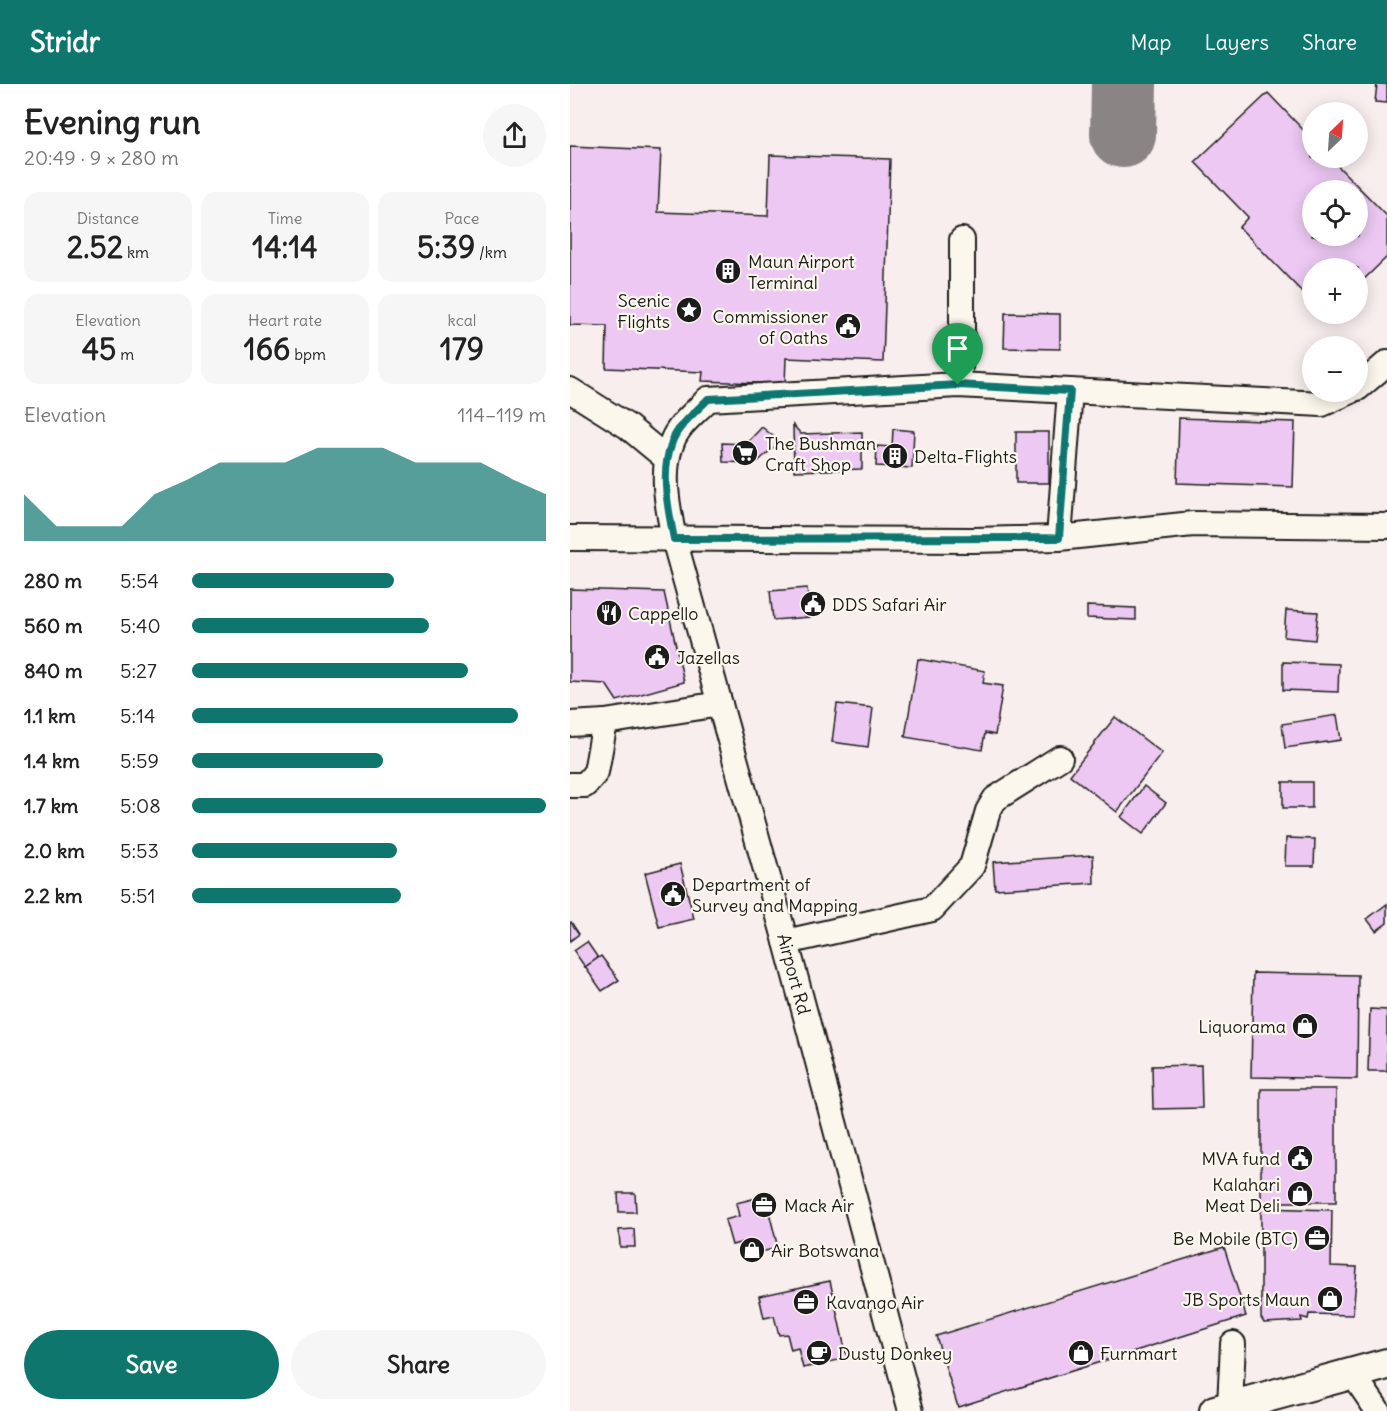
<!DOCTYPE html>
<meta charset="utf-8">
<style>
:root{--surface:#fff;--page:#f6f6f6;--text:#222;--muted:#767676;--accent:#0f766e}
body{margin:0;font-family:Delius,sans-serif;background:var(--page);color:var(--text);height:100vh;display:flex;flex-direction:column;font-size:22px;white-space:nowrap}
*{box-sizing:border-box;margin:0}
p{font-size:20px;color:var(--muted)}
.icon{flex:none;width:33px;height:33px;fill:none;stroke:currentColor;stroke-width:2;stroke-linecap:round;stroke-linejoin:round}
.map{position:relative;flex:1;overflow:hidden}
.side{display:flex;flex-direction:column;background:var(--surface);width:570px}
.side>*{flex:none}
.needle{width:39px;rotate:25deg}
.controls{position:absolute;left:732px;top:18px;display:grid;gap:12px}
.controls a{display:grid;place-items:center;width:66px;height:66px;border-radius:50%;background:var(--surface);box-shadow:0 3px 15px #0003;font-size:30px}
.pin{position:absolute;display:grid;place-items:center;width:51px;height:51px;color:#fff;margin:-62px -26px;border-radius:50% 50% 50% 0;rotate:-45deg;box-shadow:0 0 6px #0007}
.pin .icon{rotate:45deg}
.round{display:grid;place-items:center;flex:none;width:63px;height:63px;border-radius:32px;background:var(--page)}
.overview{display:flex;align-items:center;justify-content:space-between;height:102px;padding:0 24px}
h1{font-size:33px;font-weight:800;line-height:45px}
.stats{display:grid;grid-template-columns:repeat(3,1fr);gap:9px;height:102px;padding:6px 24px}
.stats div{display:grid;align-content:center;border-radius:15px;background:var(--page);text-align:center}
.stats b{font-size:30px;font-weight:800}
.stats small{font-size:16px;font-weight:400}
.stats p{font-size:16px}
.chart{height:168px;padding:12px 24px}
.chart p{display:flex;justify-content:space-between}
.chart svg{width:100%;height:108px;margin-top:6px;fill:var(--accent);opacity:.7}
.cta{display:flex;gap:12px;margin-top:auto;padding:12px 24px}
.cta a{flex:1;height:69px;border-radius:36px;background:var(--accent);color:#fff;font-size:24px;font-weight:800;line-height:69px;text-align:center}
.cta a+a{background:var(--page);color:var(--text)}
ul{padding:0 24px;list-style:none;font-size:20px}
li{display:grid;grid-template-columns:96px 72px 1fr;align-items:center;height:45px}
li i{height:15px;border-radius:8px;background:var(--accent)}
header{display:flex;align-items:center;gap:36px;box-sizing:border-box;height:84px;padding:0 30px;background:var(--accent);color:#fff}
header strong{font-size:28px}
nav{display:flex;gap:33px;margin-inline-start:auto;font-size:21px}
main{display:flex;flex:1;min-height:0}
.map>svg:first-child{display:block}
</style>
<header>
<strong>Stridr</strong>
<nav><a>Map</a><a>Layers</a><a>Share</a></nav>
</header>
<main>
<section class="side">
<div class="overview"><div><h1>Evening run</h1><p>20:49 · 9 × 280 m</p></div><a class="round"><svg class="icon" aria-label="share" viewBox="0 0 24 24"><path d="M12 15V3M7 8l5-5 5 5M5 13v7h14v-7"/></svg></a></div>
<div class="stats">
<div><p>Distance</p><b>2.52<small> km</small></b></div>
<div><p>Time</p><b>14:14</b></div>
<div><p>Pace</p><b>5:39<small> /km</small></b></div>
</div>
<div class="stats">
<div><p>Elevation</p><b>45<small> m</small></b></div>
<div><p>Heart rate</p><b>166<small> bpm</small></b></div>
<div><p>kcal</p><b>179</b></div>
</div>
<div class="chart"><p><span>Elevation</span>114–119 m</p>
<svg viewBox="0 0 160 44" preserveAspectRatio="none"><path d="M0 44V25L10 38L20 38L30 38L40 25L50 19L60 12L70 12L80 12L90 6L100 6L110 6L120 12L130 12L140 12L150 19L160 25V44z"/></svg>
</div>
<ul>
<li><b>280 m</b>5:54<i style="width:57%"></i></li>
<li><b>560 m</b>5:40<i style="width:67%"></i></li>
<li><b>840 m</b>5:27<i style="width:78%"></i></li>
<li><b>1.1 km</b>5:14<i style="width:92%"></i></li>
<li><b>1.4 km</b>5:59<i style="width:54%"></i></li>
<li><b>1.7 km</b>5:08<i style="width:100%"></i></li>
<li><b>2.0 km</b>5:53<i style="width:58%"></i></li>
<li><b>2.2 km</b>5:51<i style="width:59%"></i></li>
</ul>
<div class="cta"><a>Save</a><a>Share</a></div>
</section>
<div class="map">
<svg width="817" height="1327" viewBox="0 0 817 1327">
<rect width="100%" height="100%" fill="#f8eeed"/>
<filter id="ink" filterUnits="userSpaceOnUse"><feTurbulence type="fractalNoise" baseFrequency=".0167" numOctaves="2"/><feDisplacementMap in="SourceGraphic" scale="12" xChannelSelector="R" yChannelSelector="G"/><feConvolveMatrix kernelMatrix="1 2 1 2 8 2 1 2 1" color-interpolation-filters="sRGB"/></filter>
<g filter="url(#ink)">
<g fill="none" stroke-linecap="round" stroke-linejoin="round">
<!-- taxiway -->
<polyline stroke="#8a8584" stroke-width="66" points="553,51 554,0"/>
</g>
<!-- building -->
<g fill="#ecc8f3" stroke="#1c1c1c" stroke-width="1.5" fill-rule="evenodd">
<polygon points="807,0 817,0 817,19 805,18"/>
<path d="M 698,9 L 742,55 L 742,74 L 760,74 L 817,132 L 817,173 L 788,201 L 788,184 L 742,184 L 742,209 L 736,212 L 669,143 L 678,133 L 625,78 ZM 742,106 L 788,106 L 788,152 L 742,152 Z"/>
<polygon points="0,62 91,66 88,128 198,132 200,71 320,75 313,278 216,274 215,300 132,297 133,288 36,284 37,242 0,241"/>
<polygon points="435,229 490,230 490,265 434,264"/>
<polygon points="609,334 725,338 723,403 607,399"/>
<polygon points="223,341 231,350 292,348 292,385 224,387"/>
<polygon points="192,343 210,358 186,379 153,378 152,359 176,360"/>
<polygon points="323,345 344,347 342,384 306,382 307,362 322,363"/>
<rect x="446" y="348" width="33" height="51"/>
<polygon points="237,504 240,533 203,536 200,507"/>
<polygon points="0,505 94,508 114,598 47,617 36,600 0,598"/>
<polygon points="517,522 566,524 566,536 517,534"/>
<polygon points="716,526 748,528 745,556 714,553"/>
<polygon points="348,575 415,587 413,599 433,602 425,651 415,649 412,666 335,653"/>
<polygon points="713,578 769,580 768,608 713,606"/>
<polygon points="267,620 303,624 298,663 262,658"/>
<polygon points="767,631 771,656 715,664 712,640"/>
<polygon points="545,633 592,669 547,728 500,691"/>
<rect x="713" y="698" width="29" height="26"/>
<polygon points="574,702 596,719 573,750 551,733"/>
<polygon points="716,754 745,755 744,782 715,782"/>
<polygon points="523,771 524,799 425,805 423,778"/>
<polygon points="110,780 124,835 89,843 75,789"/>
<polygon points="817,820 817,839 806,847 797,835"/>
<polygon points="1,838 9,850 0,857 0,839"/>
<polygon points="17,858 28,874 15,883 4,867"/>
<polygon points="31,872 49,896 32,907 15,883"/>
<polygon points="683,889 788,891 787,995 681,993"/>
<polygon points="800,925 817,926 817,987 798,987"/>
<polygon points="631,981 632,1024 583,1025 582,982"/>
<rect x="691" y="1005" width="75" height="113"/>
<polygon points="48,1109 65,1109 66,1128 49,1128"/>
<polygon points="195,1112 208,1164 177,1171 174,1158 162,1161 155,1136 169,1132 166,1119"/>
<polygon points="691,1124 762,1126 761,1182 787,1183 783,1231 739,1230 738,1235 731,1233 732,1237 694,1239 691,1234"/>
<polygon points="64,1145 65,1163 50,1163 49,1146"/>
<polygon points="654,1163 676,1232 388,1323 366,1252"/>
<polygon points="260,1197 277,1274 233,1284 228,1264 221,1266 217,1250 209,1251 204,1232 194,1234 189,1212"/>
</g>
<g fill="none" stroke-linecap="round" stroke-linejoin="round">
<!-- minor casing -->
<g stroke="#1c1c1c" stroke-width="28">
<g id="minor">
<polyline points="388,301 392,266 392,156"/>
<polyline points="788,304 817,279"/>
<polyline points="0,306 57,342 97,375"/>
<polyline points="500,307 752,320 779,308"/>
<polyline points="0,454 404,456 489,454 623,440 817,442"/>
<polyline points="0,640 35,638 150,620"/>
<polyline points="0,701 15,701 26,688 35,638"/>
<polyline points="216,858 362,825 402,782 418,727 425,715 490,674"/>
<polyline points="782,1289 808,1327"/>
<polyline points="660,1321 663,1260"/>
<path d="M 341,1327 L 216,858 L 104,455 C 98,424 90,388 102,358 C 108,341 126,328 138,315 L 388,301 L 500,307 L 489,454"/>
</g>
</g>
<!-- major casing -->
<g stroke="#1c1c1c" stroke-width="34">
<polyline id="major" points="645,1327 817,1280"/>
</g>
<!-- minor -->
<use href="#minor" stroke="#fbf7ec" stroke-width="24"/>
<!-- major -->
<use href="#major" stroke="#fbf7ec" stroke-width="30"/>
</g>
</g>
<g fill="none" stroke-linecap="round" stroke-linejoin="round" filter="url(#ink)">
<!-- route casing -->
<g stroke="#fff" stroke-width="12">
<path id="route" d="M 388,301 L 500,307 L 489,454 L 104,455 C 98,424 90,388 102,358 C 108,341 126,328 138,315 Z"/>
</g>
<!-- route -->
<use href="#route" stroke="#0f766e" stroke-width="8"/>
</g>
<!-- icons -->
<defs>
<g id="building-disc" transform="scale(1.35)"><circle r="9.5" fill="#1c1c1c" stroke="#fbf7ec"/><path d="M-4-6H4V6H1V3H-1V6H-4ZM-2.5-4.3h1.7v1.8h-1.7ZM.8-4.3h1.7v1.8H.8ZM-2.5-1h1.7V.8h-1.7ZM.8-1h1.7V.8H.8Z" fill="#fff"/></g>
<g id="sight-disc" transform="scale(1.35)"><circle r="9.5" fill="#1c1c1c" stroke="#fbf7ec"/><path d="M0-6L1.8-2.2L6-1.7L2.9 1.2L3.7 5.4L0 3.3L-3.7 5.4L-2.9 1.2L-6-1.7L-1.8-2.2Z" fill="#fff"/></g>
<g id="civic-disc" transform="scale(1.35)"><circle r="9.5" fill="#1c1c1c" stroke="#fbf7ec"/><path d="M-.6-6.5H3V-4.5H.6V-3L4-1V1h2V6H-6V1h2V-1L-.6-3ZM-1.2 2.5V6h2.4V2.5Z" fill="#fff"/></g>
<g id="supermarket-disc" transform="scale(1.35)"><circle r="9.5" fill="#1c1c1c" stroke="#fbf7ec"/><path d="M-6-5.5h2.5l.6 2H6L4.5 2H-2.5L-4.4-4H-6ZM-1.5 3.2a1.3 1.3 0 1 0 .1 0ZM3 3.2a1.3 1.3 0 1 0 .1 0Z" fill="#fff"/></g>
<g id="restaurant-disc" transform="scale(1.35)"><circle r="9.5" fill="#1c1c1c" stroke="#fbf7ec"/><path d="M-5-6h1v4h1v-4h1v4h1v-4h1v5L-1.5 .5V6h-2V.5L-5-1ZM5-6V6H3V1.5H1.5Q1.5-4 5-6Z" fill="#fff"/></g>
<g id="shop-disc" transform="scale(1.35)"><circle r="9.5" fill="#1c1c1c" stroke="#fbf7ec"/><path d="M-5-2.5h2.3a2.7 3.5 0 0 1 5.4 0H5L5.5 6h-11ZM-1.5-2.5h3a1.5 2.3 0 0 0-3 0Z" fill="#fff"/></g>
<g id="office-disc" transform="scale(1.35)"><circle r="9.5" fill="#1c1c1c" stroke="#fbf7ec"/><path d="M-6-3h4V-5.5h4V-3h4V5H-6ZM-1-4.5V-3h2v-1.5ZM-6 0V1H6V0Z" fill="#fff"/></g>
<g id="cafe-disc" transform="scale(1.35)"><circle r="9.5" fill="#1c1c1c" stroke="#fbf7ec"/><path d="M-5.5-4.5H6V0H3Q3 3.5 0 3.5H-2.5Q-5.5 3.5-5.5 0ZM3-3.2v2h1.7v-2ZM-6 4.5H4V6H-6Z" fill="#fff"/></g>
</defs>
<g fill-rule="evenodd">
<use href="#building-disc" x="158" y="187"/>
<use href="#sight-disc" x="119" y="226"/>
<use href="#civic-disc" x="278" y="242"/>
<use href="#supermarket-disc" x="175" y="369"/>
<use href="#building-disc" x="325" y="372"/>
<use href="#civic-disc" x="243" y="520"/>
<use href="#restaurant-disc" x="39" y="529"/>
<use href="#civic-disc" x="87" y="573"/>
<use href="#civic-disc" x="103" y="810"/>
<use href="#shop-disc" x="735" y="942"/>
<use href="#civic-disc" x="730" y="1074"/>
<use href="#shop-disc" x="730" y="1110"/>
<use href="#office-disc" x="194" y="1121"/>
<use href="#office-disc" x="747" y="1154"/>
<use href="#shop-disc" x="182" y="1166"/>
<use href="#shop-disc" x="760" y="1215"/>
<use href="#office-disc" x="236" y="1218"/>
<use href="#cafe-disc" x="249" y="1269"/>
<use href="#shop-disc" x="511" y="1269"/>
</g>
<g text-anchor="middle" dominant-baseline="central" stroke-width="4.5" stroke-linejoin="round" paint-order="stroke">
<!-- poi labels -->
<g font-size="18" fill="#1c1c1c" stroke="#fbf7ec" text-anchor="start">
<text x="178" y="177">Maun Airport<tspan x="178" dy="21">Terminal</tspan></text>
<text x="100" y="216" text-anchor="end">Scenic<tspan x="100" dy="21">Flights</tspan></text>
<text x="258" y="232" text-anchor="end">Commissioner<tspan x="258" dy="21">of Oaths</tspan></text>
<text x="195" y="359">The Bushman<tspan x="195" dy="21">Craft Shop</tspan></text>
<text x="344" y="372">Delta-Flights</text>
<text x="262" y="520">DDS Safari Air</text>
<text x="58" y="529">Cappello</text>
<text x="106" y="573">Jazellas</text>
<text x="122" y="800">Department of<tspan x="122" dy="21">Survey and Mapping</tspan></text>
<text x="716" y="942" text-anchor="end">Liquorama</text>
<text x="710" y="1074" text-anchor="end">MVA fund</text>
<text x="710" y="1100" text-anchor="end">Kalahari<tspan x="710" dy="21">Meat Deli</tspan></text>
<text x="214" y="1121">Mack Air</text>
<text x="728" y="1154" text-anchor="end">Be Mobile (BTC)</text>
<text x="201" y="1166">Air Botswana</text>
<text x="740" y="1215" text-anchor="end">JB Sports Maun</text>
<text x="256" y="1218">Kavango Air</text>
<text x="268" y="1269">Dusty Donkey</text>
<text x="530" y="1269">Furnmart</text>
</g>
<!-- street labels -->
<g font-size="18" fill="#1c1c1c" stroke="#fbf7ec">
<text transform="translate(224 890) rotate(75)">Airport Rd</text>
</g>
</g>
</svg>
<div class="controls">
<a><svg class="needle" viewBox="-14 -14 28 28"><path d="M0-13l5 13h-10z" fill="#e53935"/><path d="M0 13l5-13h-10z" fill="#767676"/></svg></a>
<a><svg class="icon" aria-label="locate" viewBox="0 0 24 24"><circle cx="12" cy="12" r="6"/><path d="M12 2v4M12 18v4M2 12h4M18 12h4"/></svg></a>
<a>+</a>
<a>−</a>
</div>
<div class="pin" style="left:388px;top:301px;background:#1e9e55"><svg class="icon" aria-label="arrive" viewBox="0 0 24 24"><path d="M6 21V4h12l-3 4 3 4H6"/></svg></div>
</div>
</main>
